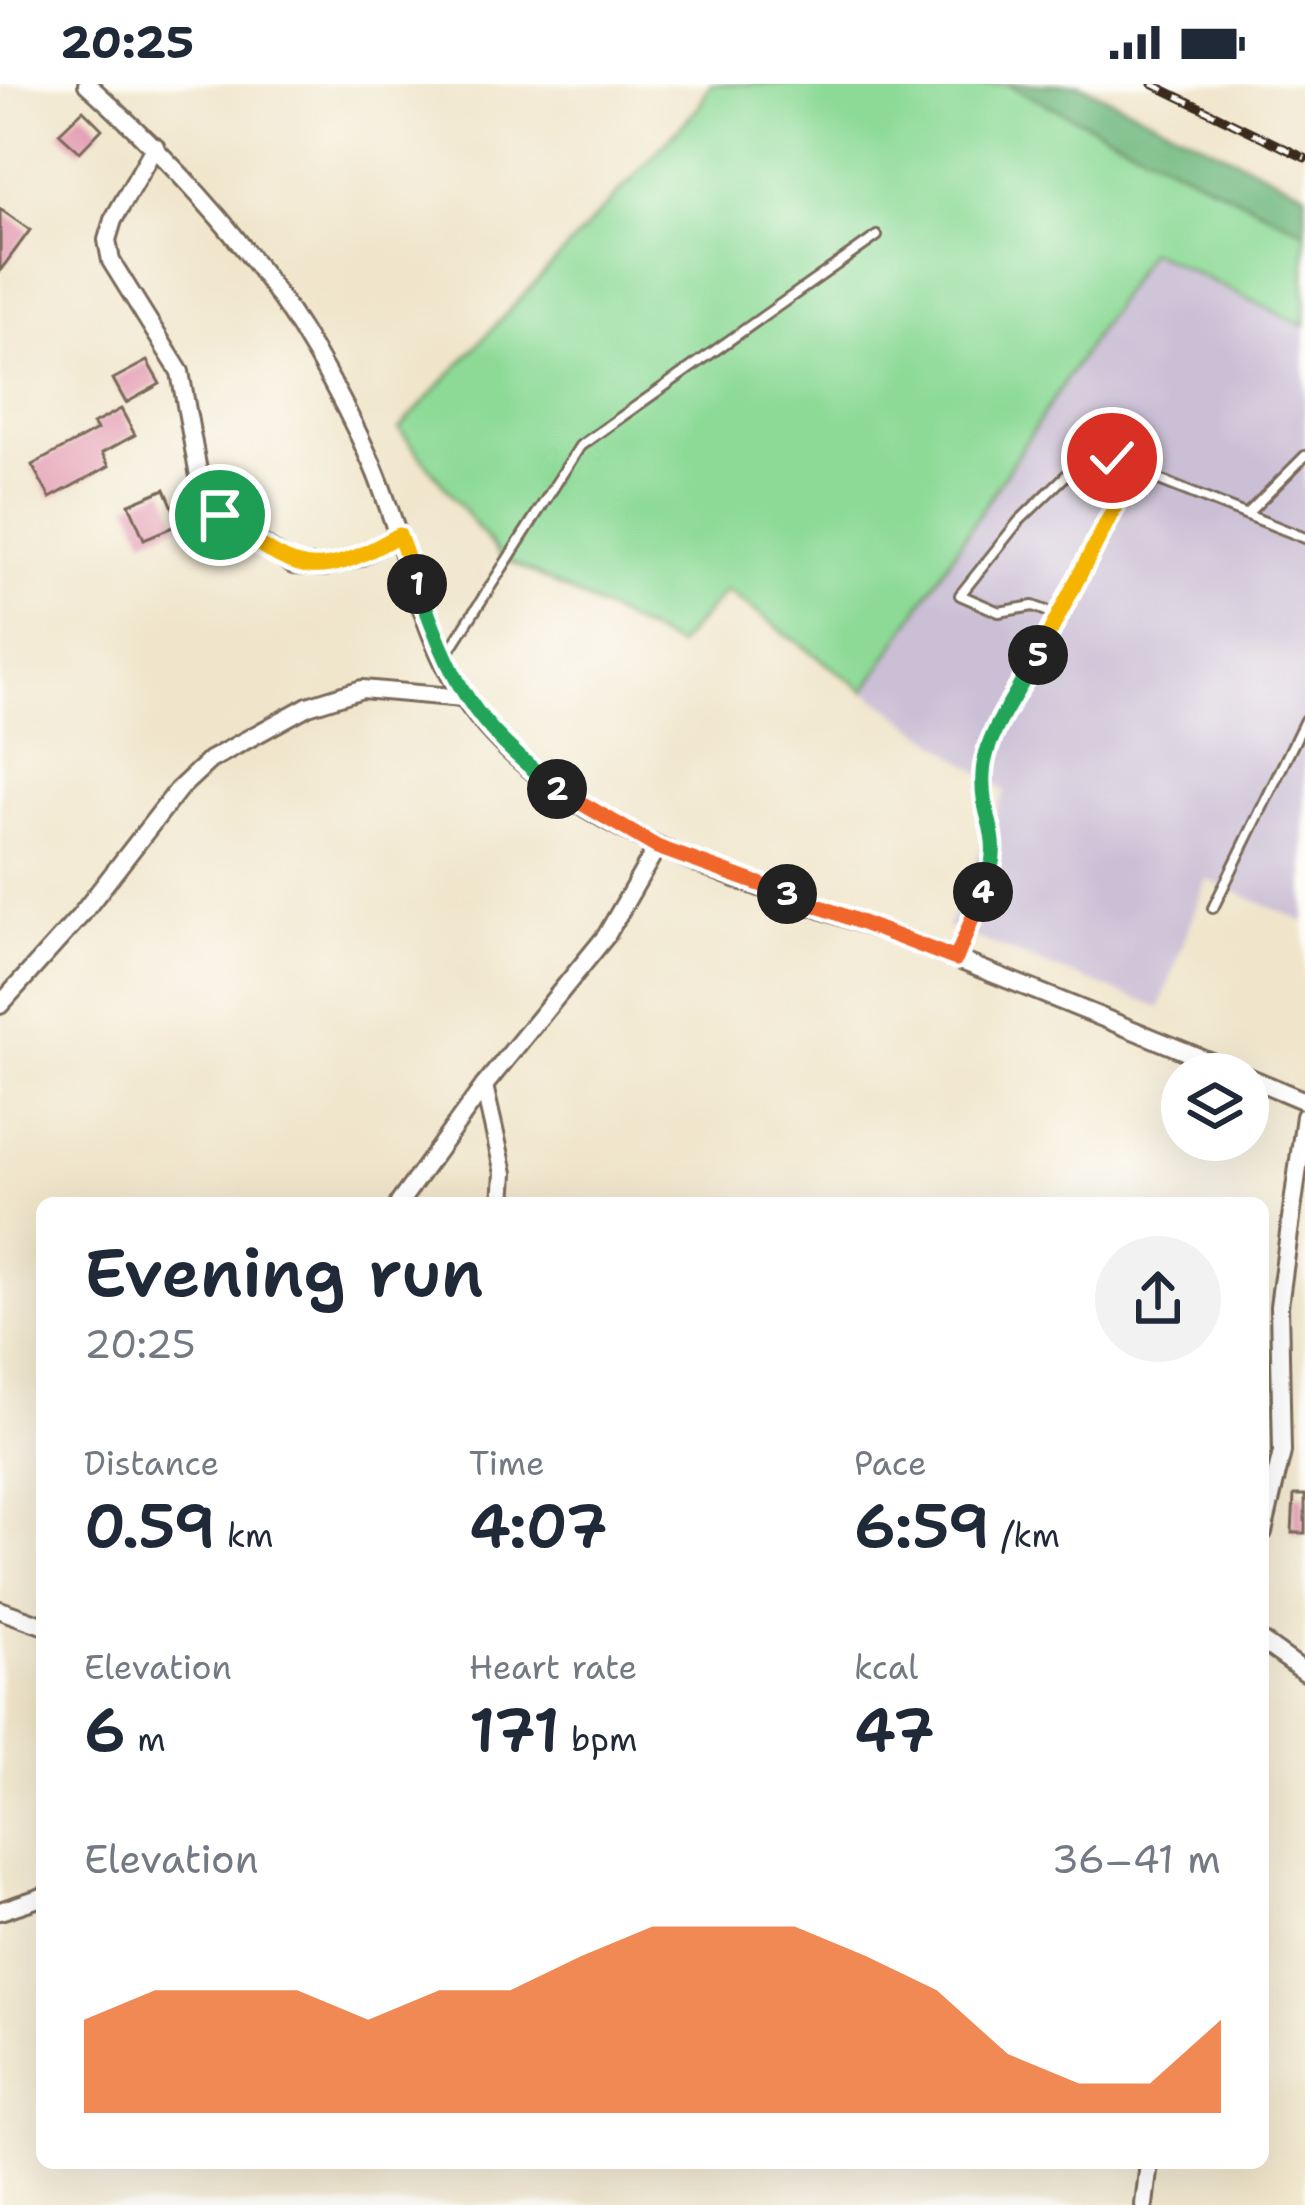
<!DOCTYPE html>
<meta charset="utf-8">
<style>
:root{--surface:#fff;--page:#f2f2f3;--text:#1f2937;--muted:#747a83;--accent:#ea580c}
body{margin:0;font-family:"Shantell Sans",sans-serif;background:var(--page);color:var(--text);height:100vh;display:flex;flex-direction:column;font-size:45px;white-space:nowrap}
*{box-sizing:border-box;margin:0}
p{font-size:39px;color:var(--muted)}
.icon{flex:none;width:66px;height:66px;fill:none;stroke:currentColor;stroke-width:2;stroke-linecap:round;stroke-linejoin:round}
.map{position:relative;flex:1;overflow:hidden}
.details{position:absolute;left:36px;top:1113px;width:1233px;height:972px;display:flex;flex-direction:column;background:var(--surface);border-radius:18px;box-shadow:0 12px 48px #0002}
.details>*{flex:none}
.fabs{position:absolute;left:1161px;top:969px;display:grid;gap:24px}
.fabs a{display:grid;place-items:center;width:108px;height:108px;border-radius:50%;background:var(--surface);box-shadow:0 12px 48px #0002;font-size:60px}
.pin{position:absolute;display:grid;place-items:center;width:102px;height:102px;color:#fff;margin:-51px;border:6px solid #fff;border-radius:50%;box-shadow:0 3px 12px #0007}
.km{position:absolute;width:60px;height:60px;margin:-30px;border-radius:50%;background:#222;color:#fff;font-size:33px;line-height:60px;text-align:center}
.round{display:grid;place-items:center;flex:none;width:126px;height:126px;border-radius:63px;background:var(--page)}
.head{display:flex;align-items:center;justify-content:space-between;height:204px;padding:0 48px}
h1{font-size:66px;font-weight:600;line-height:90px}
.stats{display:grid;grid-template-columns:repeat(3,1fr);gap:18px;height:204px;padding:12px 48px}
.stats div{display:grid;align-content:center}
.stats b{font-size:60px;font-weight:600}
.stats small{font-size:33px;font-weight:400}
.stats p{font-size:33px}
.chart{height:336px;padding:24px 48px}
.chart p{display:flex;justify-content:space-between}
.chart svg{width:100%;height:216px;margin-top:12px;fill:var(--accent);opacity:.7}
.status{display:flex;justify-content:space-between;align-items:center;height:84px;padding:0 60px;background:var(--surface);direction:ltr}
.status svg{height:33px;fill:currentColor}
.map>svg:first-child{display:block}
</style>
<div class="status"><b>20:25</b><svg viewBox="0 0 49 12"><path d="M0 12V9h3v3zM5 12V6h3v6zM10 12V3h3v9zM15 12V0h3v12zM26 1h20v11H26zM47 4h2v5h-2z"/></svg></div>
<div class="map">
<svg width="1305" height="2121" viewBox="0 0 1305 2121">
<rect width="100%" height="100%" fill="#fdfcf7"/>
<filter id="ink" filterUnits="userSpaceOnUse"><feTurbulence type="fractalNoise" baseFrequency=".00833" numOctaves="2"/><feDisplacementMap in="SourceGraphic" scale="24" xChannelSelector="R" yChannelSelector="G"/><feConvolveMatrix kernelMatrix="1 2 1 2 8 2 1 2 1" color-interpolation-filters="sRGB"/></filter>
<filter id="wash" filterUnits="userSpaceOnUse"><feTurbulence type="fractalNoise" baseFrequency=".004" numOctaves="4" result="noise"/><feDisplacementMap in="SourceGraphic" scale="48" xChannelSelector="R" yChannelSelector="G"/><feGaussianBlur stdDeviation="2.7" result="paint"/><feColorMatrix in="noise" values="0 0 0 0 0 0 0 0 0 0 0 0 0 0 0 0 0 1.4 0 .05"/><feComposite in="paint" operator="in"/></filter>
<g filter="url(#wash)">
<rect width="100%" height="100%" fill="#f0e5ca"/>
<!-- industrial -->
<polygon fill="#cbbfd5" points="1150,166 1305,242 1305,838 1206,795 1160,924 947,843 1005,707 865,607"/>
<!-- green -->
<polygon fill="#8dda97" stroke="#64825a" stroke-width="3" points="710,0 1006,0 1305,147 1305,242 1149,167 865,607 726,506 677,562 501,473 399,345 699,23"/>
<!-- forest -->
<polygon fill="#72ba80" stroke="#56724f" stroke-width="3" points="1006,0 1079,0 1305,108 1305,147"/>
<g id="blocks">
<!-- building -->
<g fill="#e193ab">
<polygon points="83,26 102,45 80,68 59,49"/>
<polygon points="0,125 30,146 0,187"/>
<polygon points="147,277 160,300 126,319 113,295"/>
<polygon points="121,325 135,351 102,369 109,382 50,414 32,381 97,346 93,340"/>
<polygon points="165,405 180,440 144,455 129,420"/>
<polygon points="1294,1411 1305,1411 1305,1449 1292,1449"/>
</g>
</g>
</g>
<g filter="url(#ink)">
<use href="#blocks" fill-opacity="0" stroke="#7a6b5a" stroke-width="3"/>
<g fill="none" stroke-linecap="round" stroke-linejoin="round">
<!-- service casing -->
<g stroke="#7a6b5a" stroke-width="14">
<g id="service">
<polyline points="1248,429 1305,372"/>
<polyline points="1060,532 1033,522 999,528 960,511 1019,437 1086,372 1112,374 1134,386"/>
<polyline points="444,575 580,362 877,152"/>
<polyline points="1213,824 1305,636"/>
<polyline points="957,874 997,772 983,691 991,659 1134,386 1305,454"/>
</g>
</g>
<!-- minor casing -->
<g stroke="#7a6b5a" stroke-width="22">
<g id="minor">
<path d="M 87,0 C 216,117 301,220 372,380 C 403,450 422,556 465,616 C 559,752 764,801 912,858 C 1022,900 1131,945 1240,990"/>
<polyline points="155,62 113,136 107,156 111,177 180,288 202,409 220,431 293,481 325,483 360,473 399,451"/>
<polyline points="0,921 81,831 178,706 210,676 308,622 362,605 463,614"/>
<polyline points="1248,993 1305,1017"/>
<polyline points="484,1002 504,1089 502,1119"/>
<polyline points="399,1119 484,1002 606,852 657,763"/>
<polyline points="1263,1448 1282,1368 1279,1222 1305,1032"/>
<polyline points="0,1526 42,1541"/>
<polyline points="1263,1558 1305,1588"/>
<polyline points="0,1827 42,1813"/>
<polyline points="1144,2121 1149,2079"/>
</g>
</g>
<!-- service -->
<use href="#service" stroke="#fff" stroke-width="8"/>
<!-- minor -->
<use href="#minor" stroke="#fff" stroke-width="16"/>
<!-- rail casing -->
<g stroke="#3b2a1e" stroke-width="9">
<polyline id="rail" points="1152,0 1305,74"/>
</g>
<!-- rail -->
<use href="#rail" stroke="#fdfcf7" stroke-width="4.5" stroke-dasharray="14" stroke-linecap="butt"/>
</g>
</g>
<g fill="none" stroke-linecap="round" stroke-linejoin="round" filter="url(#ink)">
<!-- split-1 casing -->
<g stroke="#fff" stroke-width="24">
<path id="split-1" d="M 220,431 C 296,489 312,501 399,451 L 417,500"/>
</g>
<!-- split-2 casing -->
<g stroke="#fff" stroke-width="24">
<path id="split-2" d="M 417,500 C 455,604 469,635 557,705"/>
</g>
<!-- split-3 casing -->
<g stroke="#fff" stroke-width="24">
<polyline id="split-3" points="557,705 657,763 787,810"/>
</g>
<!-- split-4 casing -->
<g stroke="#fff" stroke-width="24">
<polyline id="split-4" points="787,810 956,875 983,808"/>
</g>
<!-- split-5 casing -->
<g stroke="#fff" stroke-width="24">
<path id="split-5" d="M 983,808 C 1008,749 980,740 983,690 C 985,649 1020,606 1038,571"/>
</g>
<!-- split-6 casing -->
<g stroke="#fff" stroke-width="24">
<polyline id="split-6" points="1038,571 1134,386 1112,374"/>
</g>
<!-- split-1 -->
<use href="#split-1" stroke="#f5b400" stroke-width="15"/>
<!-- split-2 -->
<use href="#split-2" stroke="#22a559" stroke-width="15"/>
<!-- split-3 -->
<use href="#split-3" stroke="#f0652b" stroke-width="15"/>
<!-- split-4 -->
<use href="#split-4" stroke="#f0652b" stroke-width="15"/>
<!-- split-5 -->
<use href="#split-5" stroke="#22a559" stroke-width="15"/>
<!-- split-6 -->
<use href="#split-6" stroke="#f5b400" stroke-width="15"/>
</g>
</svg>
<div class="fabs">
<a><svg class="icon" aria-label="layers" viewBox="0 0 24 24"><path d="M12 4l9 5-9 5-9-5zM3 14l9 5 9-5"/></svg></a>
</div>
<div class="pin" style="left:220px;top:431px;background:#1e9e55"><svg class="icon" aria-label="arrive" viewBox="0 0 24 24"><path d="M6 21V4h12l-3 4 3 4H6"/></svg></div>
<div class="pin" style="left:1112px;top:374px;background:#d93025"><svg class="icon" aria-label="check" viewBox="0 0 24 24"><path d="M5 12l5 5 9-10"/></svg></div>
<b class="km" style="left:417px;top:500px">1</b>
<b class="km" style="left:557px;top:705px">2</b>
<b class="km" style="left:787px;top:810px">3</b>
<b class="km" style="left:983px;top:808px">4</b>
<b class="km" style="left:1038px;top:571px">5</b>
<section class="details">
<div class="head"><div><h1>Evening run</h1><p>20:25</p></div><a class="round"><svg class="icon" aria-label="share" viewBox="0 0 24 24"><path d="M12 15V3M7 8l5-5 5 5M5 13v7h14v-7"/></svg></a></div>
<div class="stats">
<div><p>Distance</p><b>0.59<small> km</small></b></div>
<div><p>Time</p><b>4:07</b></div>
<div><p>Pace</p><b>6:59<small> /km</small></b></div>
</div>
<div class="stats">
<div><p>Elevation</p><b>6<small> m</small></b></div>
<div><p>Heart rate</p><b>171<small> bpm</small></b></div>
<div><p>kcal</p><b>47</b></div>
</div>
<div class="chart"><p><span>Elevation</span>36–41 m</p>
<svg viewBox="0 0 160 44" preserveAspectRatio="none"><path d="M0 44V25L10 19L20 19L30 19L40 25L50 19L60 19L70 12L80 6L90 6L100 6L110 12L120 19L130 32L140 38L150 38L160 25V44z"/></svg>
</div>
</section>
</div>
